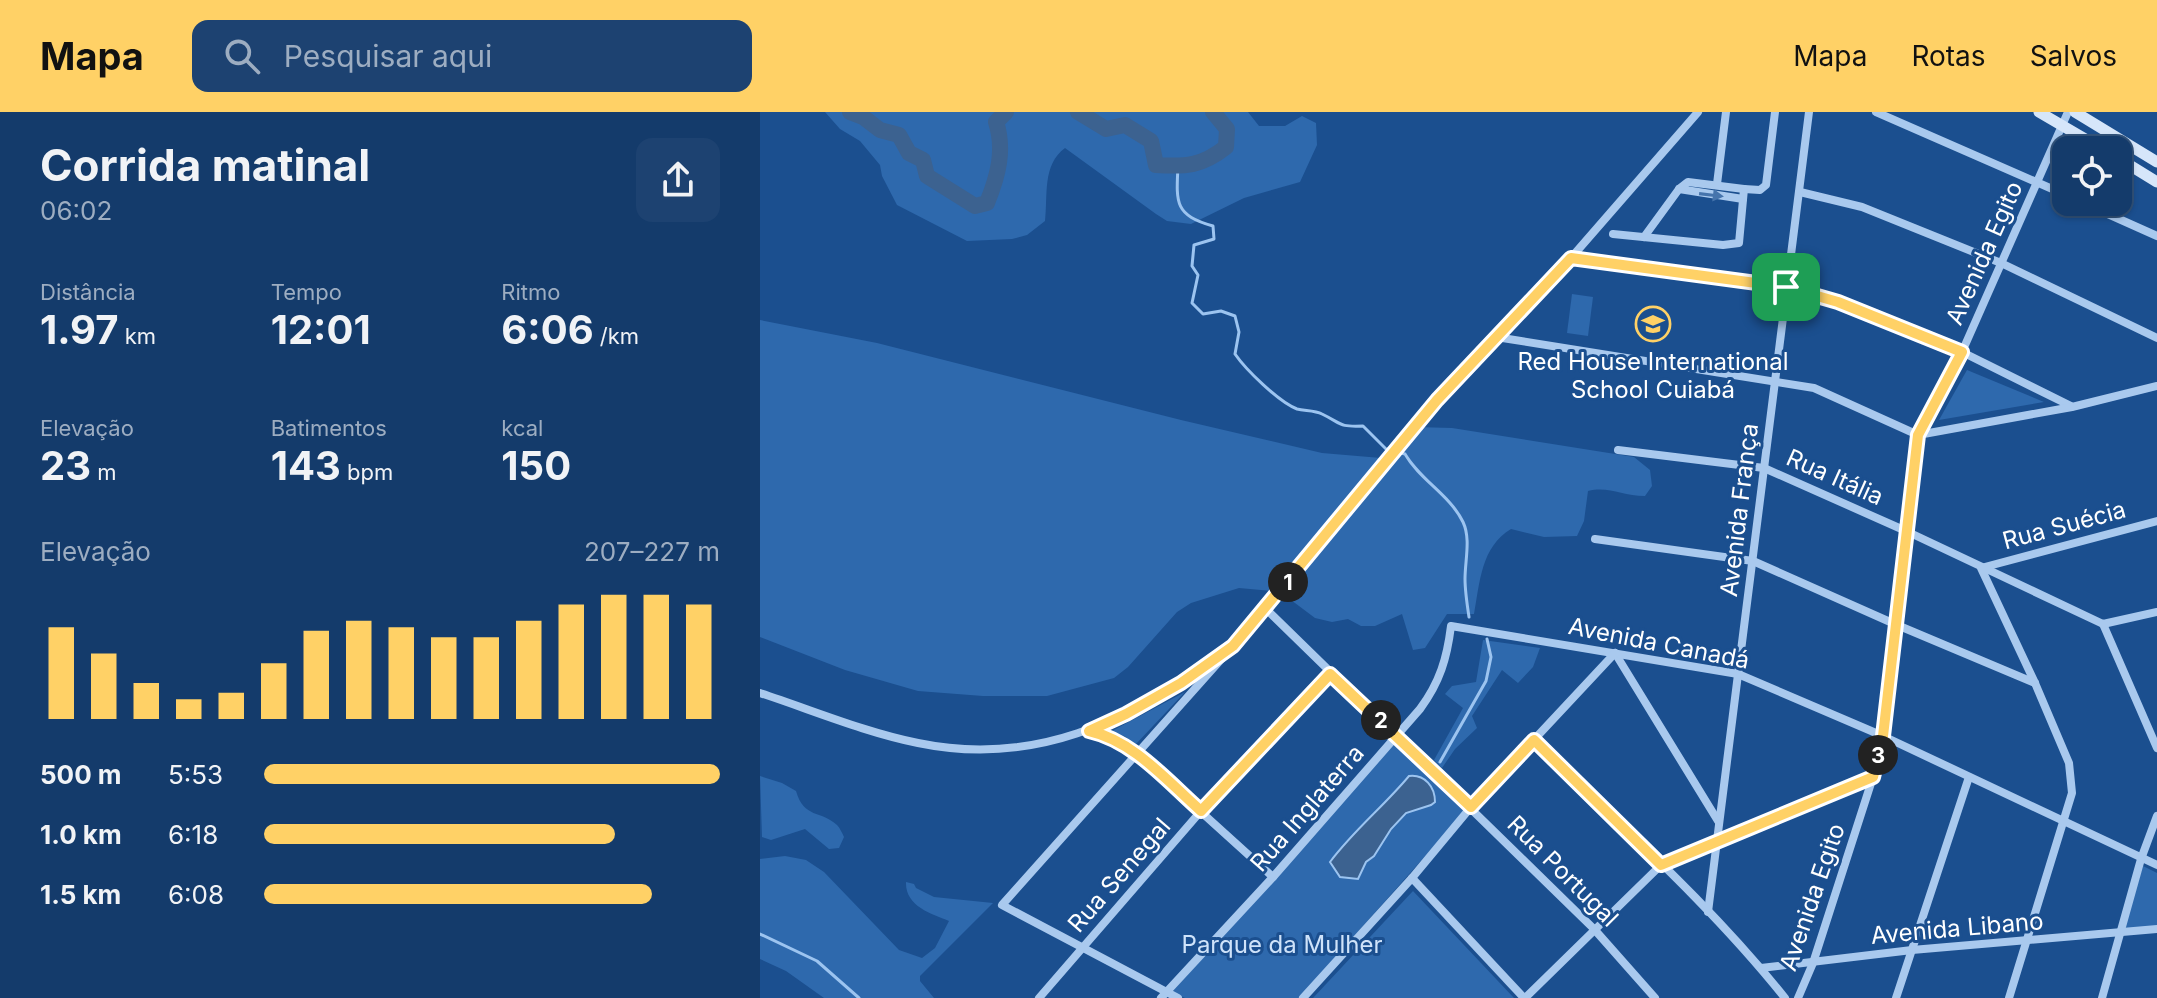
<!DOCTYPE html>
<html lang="pt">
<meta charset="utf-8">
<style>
:root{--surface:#143b6b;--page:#1d4271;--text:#f1f3f6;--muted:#9dadc1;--line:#33557e;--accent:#ffd166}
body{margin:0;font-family:Inter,sans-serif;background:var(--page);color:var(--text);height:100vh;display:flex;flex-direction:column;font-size:30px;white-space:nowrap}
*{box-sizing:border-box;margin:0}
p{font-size:26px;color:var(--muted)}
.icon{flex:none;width:44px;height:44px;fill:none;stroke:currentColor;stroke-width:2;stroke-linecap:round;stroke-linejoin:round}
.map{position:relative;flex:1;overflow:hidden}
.side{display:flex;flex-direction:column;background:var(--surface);width:760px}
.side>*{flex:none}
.controls{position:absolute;left:1292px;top:24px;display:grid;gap:16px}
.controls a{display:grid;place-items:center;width:80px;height:80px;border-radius:16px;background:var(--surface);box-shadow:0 2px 6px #0004,0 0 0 2px var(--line);font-size:40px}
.pin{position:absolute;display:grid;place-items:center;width:68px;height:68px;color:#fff;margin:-34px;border-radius:16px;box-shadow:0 4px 12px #0006}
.km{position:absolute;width:40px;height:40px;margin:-20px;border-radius:50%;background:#222;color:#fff;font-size:22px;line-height:40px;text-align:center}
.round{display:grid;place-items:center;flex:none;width:84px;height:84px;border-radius:16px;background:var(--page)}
.head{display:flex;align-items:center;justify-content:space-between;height:136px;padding:0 40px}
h1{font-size:44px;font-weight:700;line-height:60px}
.stats{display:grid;grid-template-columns:repeat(3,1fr);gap:12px;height:136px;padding:8px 40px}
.stats div{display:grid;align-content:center}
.stats b{font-size:40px;font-weight:700}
.stats small{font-size:22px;font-weight:400}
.stats p{font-size:22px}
.chart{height:224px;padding:16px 40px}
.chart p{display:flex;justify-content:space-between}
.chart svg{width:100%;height:144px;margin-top:8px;stroke:var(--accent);stroke-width:6}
ul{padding:0 40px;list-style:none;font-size:26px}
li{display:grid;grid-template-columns:128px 96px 1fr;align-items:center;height:60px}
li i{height:20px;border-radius:10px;background:var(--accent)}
header{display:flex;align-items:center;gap:48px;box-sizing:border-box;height:112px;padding:0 40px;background:var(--accent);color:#111}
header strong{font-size:38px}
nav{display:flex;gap:44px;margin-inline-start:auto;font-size:28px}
.search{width:560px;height:72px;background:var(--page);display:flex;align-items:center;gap:20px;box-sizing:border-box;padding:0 28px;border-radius:16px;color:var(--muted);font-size:30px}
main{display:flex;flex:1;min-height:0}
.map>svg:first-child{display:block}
</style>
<header>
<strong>Mapa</strong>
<div class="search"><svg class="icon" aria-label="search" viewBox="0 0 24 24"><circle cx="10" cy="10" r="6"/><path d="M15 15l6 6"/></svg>Pesquisar aqui</div>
<nav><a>Mapa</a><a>Rotas</a><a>Salvos</a></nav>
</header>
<main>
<section class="side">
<div class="head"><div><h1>Corrida matinal</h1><p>06:02</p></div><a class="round"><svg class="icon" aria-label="share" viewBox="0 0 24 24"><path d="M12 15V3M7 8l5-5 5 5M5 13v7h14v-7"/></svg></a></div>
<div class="stats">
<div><p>Distância</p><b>1.97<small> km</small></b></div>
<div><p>Tempo</p><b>12:01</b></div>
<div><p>Ritmo</p><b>6:06<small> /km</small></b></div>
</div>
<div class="stats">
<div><p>Elevação</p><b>23<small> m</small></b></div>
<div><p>Batimentos</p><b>143<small> bpm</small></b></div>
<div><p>kcal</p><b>150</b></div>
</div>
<div class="chart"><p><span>Elevação</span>207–227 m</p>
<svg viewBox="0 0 160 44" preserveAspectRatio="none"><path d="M5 44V16M15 44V24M25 44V33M35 44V38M45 44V36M55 44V27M65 44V17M75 44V14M85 44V16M95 44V19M105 44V19M115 44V14M125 44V9M135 44V6M145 44V6M155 44V9"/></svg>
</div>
<ul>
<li><b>500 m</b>5:53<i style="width:100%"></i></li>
<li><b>1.0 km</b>6:18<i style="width:77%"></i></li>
<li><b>1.5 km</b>6:08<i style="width:85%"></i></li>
</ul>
</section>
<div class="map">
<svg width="1397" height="886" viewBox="0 0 1397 886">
<rect width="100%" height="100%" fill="#1b4f8f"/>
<!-- green -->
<g fill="#2e69ad">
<path d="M 65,0 L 488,0 L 499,14 L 525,14 L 542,4 L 556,11 L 557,33 L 540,70 L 484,86 L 431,112 L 407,109 L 396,102 L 305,36 C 282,53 288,83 285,109 L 267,123 L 252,127 L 207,129 L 137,93 L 122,64 L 120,53 L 100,29 L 80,17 Z"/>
<polygon points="812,182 833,185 828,224 807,221"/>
<path d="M 0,208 L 117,231 L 421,308 L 562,341 L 621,346 L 636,340 L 655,315 L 692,316 L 874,345 L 890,358 L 892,374 L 885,384 C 862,384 849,374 828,379 L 824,409 L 817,424 L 784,425 L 751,417 C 721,435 720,470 714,502 L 687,502 L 665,536 L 653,538 L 642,502 L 615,514 L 601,514 L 588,507 L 572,510 L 555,506 L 527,485 L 512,479 L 479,476 L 431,491 L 417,500 L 368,555 L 354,566 L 287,584 L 223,584 L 158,579 L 85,558 L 0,525 Z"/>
<polygon points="1207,258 1284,290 1179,308"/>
<polygon points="723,528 780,536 773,555 758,571 742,558 712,604 717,616 695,637 682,656 674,648 703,596 685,582 692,574 716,570"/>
<polygon points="425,580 376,632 364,624 350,620"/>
<polygon points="638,628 707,697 539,886 425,886 412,880"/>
<path d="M 0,664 L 22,671 L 36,679 C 44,707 61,698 77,713 C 80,716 82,721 84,725 L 79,736 L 69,737 L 45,717 L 11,728 L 2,725 Z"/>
<path d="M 25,744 L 46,748 L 64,760 L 139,838 L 162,846 L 175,836 L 189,809 C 171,802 145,794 146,770 L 154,772 L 156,776 L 174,785 L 233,791 L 160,864 L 160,869 L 174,886 L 64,886 L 26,859 L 0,847 L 0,747 Z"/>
<polygon points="1383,754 1397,761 1397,814 1364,817"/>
<polygon points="653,779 754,886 553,886"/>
</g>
<!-- water -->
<path fill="#3c6290" stroke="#9cc4f0" stroke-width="2" d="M 649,664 C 665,662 675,675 675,690 L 671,693 L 646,701 L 631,717 L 614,744 L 606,750 L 598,767 L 580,765 L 570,750 C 594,718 624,694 649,664 Z"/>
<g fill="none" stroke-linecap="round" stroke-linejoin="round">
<!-- stream -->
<g stroke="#9cc4f0" stroke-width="3">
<path d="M 418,54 C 416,92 415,103 453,114 L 454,127 L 434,133 L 432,154 L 438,163 L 432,191 L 443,202 L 461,199 L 475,204 L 479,220 L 475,242 C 486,258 519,290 537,297 C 545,299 555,298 562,302 C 583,312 577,315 603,314 L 626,337 L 645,342 C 660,368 690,383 703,410 C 711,427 705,448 705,467 C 705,479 707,492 709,505"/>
<polyline points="680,650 726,569 731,545 727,527"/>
<polyline points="0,822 57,849 99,886"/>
</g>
<!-- river -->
<g stroke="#3c6290" stroke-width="16">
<path d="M 90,0 L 103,5 L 120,18 L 139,23 L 149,41 L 163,48 L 167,64 L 215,94 L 227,91 C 238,64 245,38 236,10 L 246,0"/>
<path d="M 318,0 L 346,17 L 365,13 L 391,29 L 396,53 C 426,55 442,54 466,35 L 467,17 L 453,0"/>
</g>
<!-- minor -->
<g stroke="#a9c9ee" stroke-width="8">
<polyline points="1116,0 1306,83"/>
<polyline points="957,72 966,0"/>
<polyline points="919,77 983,87"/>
<polyline points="1040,80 1102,95 1241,151 1397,226"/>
<polyline points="1321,90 1397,124"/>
<polyline points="853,122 963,133 979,131 984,77 1000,78 1006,73 1015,0"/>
<polyline points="884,125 919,77 928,70 984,77"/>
<polyline points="811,146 1026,175 1078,190 1202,240 1311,294"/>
<polyline points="736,225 1054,276 1158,323 1312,295 1397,274"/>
<polyline points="858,338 1004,356 1146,419 1343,512 1397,500"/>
<polyline points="835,427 993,449 1137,513 1275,571"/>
<polyline points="506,497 834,817 895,886"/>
<polyline points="1343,512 1397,636"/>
<polyline points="855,541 958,709"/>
<path d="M 0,581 C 52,598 104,620 158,631 C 274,655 367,610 459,544"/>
<polyline points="331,619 352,626 377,642 513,765"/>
<path d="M 774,628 C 859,712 950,792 1025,886"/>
<polyline points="652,766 764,886"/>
<polyline points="948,800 1049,0"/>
<polyline points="1001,856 1152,838 1397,817"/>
<polyline points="279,886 441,699 570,562"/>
<path d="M 401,886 L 513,765 L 660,597 C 680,570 687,546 691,514 L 978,562 L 1123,624 L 1397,753"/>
<polyline points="418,886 242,793 506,497 677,288 811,146 938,0"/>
<polyline points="543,886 652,766 711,695 855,541"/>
<polyline points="765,886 901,753 1113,665"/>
<polyline points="1038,886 1053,851 1113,665 1123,624 1158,323 1202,240 1308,0"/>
<polyline points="1136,886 1209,665"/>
<polyline points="1249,886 1312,681 1309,651 1275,571 1221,456 1397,409"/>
<polyline points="1342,886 1381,747 1397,704"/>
</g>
<!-- secondary -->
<g stroke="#d6e6fa" stroke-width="11">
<polyline points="1279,0 1344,38"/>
<polyline points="1315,0 1397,50"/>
<polyline points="1358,46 1397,70"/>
</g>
</g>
<!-- one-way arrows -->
<defs><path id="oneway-solid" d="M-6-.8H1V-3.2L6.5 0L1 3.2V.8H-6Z" transform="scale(2)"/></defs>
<use fill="#4674ac" href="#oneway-solid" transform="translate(951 83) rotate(7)"/>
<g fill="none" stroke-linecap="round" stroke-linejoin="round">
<!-- route casing -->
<g stroke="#fff" stroke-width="16">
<path id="route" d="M 811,146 L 1026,175 L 1078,190 L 1202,240 L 1158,323 L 1123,624 L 1113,665 L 901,753 L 774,628 L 711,695 L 570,562 L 441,699 C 407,669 374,629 329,619 L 366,602 L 421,571 L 473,534 L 677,288 Z"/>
</g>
<!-- route -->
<use href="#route" stroke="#ffd166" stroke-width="10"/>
</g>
<!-- icons -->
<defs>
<g id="school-ring" transform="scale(1.8)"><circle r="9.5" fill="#1b4f8f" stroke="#ffd166" stroke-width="1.5"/><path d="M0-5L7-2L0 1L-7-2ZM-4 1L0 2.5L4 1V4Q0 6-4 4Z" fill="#ffd166"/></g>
</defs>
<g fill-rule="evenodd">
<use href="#school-ring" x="893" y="212"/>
</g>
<g text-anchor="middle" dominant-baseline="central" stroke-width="6" stroke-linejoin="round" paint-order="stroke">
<!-- street labels -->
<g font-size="24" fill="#fff" stroke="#1b4f8f">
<text transform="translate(1224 141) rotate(-66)">Avenida Egito</text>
<text transform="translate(1075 365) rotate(24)">Rua Itália</text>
<text transform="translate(979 398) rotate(-83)">Avenida França</text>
<text transform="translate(1304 413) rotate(-15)">Rua Suécia</text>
<text transform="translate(899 531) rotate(11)">Avenida Canadá</text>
<text transform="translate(547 696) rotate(-49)">Rua Inglaterra</text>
<text transform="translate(803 759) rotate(45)">Rua Portugal</text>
<text transform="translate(359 763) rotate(-49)">Rua Senegal</text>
<text transform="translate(1052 785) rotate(-71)">Avenida Egito</text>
<text transform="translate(1197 816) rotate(-5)">Avenida Libano</text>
</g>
<!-- poi labels -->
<g font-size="24" fill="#fff" stroke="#1b4f8f">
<text x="893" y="249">Red House International<tspan x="893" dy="28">School Cuiabá</tspan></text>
</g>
<!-- park labels -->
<g font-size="24" fill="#cfe3fa" stroke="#1b4f8f">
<text x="522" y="832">Parque da Mulher</text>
</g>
</g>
</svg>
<div class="controls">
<a><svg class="icon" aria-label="locate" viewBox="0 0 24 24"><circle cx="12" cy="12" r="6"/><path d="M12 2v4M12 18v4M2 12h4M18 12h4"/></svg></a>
</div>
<div class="pin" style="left:1026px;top:175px;background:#1e9e55"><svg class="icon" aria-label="arrive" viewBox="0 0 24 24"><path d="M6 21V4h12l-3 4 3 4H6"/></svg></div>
<b class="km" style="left:528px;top:470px">1</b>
<b class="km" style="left:621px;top:608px">2</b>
<b class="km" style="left:1118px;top:643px">3</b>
</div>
</main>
